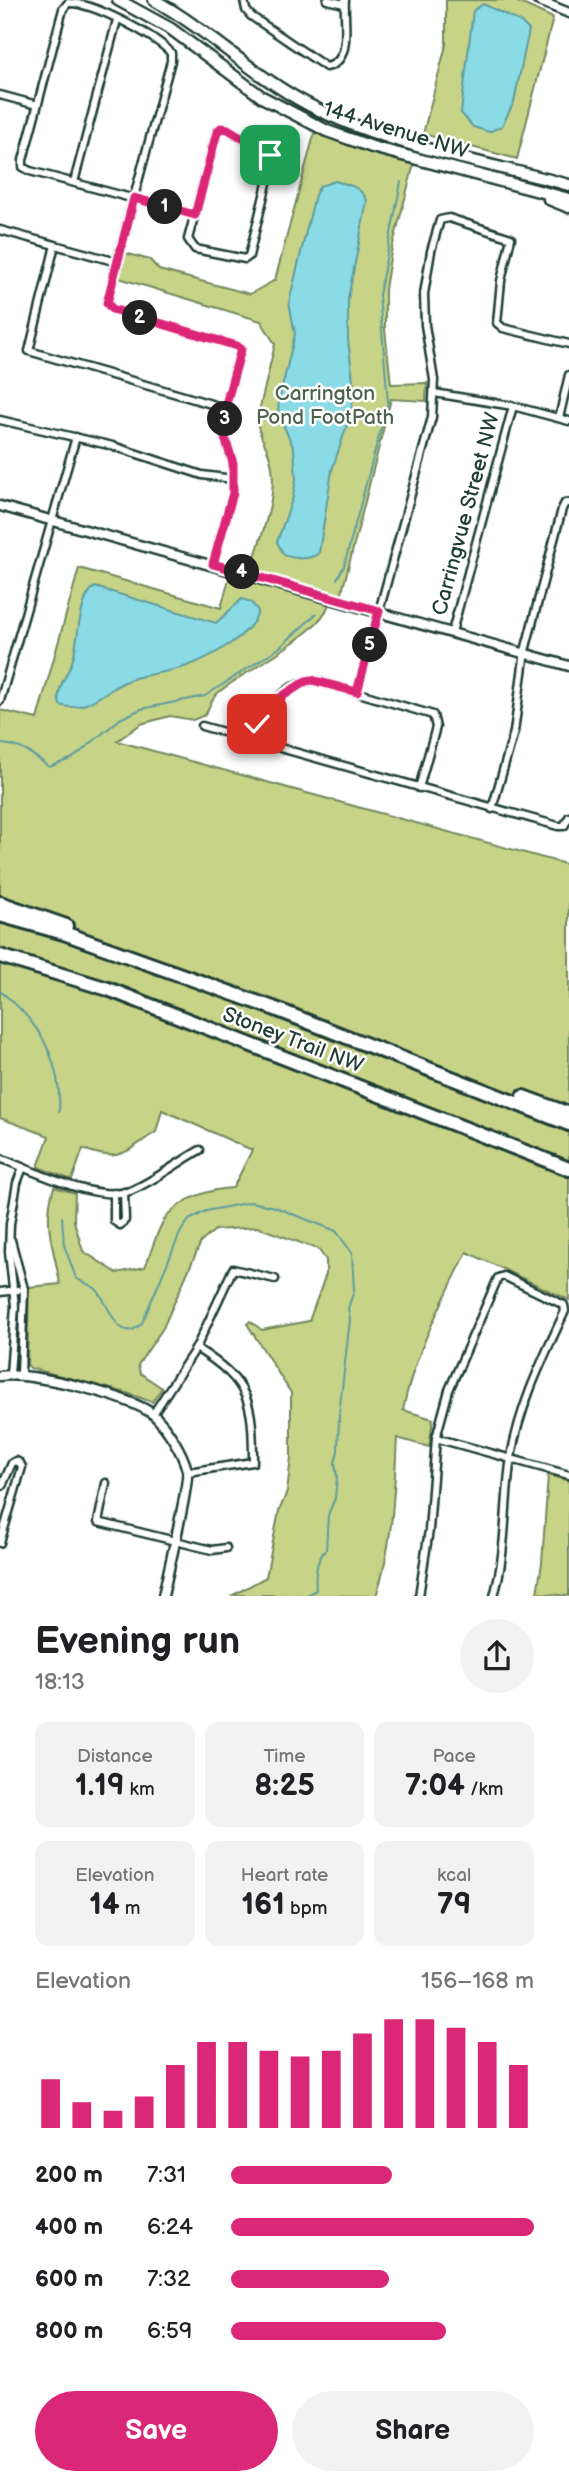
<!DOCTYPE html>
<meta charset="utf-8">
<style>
:root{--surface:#fff;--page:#f2f2f2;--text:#202124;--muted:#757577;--accent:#db2777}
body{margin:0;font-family:"Balsamiq Sans",sans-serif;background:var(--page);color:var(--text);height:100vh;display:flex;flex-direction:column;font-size:26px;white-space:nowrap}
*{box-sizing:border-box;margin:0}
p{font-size:23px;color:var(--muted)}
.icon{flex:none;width:38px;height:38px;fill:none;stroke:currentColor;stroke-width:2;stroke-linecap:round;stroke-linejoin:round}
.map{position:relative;height:1596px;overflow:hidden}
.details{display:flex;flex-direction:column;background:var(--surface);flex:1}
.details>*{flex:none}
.pin{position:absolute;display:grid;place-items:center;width:60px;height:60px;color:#fff;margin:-30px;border-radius:14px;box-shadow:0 4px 10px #0006}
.km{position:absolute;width:35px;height:35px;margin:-18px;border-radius:50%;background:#222;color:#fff;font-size:19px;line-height:35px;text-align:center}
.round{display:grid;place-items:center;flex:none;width:74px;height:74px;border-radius:37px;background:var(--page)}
.overview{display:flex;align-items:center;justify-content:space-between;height:119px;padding:0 35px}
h1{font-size:38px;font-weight:700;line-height:52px}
.figures{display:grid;grid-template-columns:repeat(3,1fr);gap:10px;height:119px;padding:7px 35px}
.figures div{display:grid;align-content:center;border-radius:14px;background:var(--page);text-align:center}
.figures b{font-size:30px;font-weight:700}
.figures small{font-size:19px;font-weight:400}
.figures p{font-size:19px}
.chart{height:196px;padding:14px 35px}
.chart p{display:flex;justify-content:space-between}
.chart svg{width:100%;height:126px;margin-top:7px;stroke:var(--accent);stroke-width:6}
.button{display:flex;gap:14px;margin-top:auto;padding:14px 35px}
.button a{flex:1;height:80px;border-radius:42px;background:var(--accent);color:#fff;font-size:28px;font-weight:700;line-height:80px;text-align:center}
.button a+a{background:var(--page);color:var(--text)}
ul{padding:0 35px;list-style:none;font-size:23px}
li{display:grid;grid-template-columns:112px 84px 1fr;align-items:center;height:52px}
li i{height:18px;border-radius:9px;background:var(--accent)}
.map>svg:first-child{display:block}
</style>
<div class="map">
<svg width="569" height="1596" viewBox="0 0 569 1596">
<rect width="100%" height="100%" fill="#fff"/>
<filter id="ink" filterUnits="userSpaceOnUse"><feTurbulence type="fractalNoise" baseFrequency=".0143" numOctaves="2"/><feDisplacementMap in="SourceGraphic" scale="14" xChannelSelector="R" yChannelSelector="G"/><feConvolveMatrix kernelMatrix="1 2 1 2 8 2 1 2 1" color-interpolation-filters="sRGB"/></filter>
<g filter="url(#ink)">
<!-- green -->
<g fill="#c7d387" stroke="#73885e" stroke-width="2">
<polygon points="446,0 514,0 553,18 517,159 423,134 446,45"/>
<path d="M 315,131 L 360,149 L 414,164 L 391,252 L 385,289 L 385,329 L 391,384 L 427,383 L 426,401 L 391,399 L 341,596 L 251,570 C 260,537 279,496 271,462 C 268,446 258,436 257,420 L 275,344 L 261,321 L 119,278 L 125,253 L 150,260 L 159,270 L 250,294 L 275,280 Z"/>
<path d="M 79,568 L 221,608 L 230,575 L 329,603 C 324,632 243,672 219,692 C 212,697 209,708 205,715 L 193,720 L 170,716 L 141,724 L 117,741 L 569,865 L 569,1300 L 467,1252 C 442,1303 414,1354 403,1410 L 433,1419 L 429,1447 L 397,1438 C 394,1492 393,1545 376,1596 L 233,1595 L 266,1577 L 279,1511 L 287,1492 L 291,1457 L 291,1393 L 247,1324 L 250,1321 L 262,1330 L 309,1321 L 326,1274 L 326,1260 L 318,1249 L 257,1227 L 215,1230 L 201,1242 L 163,1328 L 138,1365 L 140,1373 L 162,1388 L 152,1402 L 127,1393 L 30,1368 L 27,1364 L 29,1287 L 60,1284 C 54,1247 42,1224 54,1187 L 75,1193 L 74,1221 L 83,1251 L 117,1273 L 145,1267 C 152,1251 157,1228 167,1216 C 182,1198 211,1189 233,1188 L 252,1150 L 162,1110 L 156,1132 C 123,1153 122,1163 83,1149 L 72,1180 L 38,1167 L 49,1136 L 0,1118 L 0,710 L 37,719 Z"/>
<polygon points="548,1475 569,1481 569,1596 537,1593 542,1563"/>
</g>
<!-- water -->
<g fill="#8adbe5" stroke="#5f9c9e" stroke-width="2">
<polygon points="483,4 521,22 529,30 514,102 502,126 489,132 473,127 461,113 473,11"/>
<path d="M 335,181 C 348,184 362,187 367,201 L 348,299 L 348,340 L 354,388 L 351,413 L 332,470 L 319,553 C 309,561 296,559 284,555 L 277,542 L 293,497 L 296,479 L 294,449 L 278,413 L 279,400 L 295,334 L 289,302 L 315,195 L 320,186 Z"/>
<path d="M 95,587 L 216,623 L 242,599 L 251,602 L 258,611 C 253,635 209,658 187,666 C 168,673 147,673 129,680 C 105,689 87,714 60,705 C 54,689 69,674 73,659 C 78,642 79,595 95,587 Z"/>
</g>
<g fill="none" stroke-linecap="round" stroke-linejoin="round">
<!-- stream -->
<g stroke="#5f9c9e" stroke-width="2">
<polyline points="337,579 344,566 388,402 379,295 401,182"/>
<path d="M 0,744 C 20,744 34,755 49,767 L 73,758 L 120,719 L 141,709 L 205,696 L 279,648 L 316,614"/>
<path d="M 0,991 C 40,1022 62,1061 59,1112"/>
<path d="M 62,1217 L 64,1245 L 76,1278 C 82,1282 91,1285 96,1289 C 108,1299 117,1349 142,1323 L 181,1231 L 189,1220 L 206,1211 L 251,1202 L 275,1207 L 336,1231 L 352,1253 L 354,1291 L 348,1308 L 350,1319 L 339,1415 L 338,1451 L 335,1463 L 337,1477 L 335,1498 L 328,1515 L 326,1550 C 315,1560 315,1576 316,1590 L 305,1596"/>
</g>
<!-- minor casing -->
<g stroke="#1f3d34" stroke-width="11">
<g id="minor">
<path d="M 244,0 L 246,10 L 251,16 L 326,67 C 354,62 343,20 345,0"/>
<polyline points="327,0 344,4"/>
<polyline points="0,95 37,105"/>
<polygon points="221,128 228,129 273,159 249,256 245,259 195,249 188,239 217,132"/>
<polyline points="74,182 117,20"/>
<path d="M 195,215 L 30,171 L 23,167 L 23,160 L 63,9 L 68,3 C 90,1 157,36 171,53 L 171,61 C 149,142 126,222 107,303 L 112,309 L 237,346 L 241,349 L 225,408 L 225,438 L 233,463 L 233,493 L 213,564"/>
<polyline points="0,230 117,262"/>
<polyline points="55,245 29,351 225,408"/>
<polyline points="434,393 513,406 569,421"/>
<polyline points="559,418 569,375"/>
<polyline points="0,420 113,446 202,475 233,479"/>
<polyline points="452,632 513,406"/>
<polyline points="357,692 432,417 434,380 425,325 424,294 431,251 440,220 449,218 511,238 501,281 497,323 503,328 569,344"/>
<polyline points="0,701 76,437"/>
<polyline points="202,726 558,826 564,826 569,817"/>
<path d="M 251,741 C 260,715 290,673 322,682 L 433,715 L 436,727 L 419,788"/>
<polyline points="492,809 514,732 525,651 562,509 565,503 569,503"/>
<path d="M 0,1158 C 31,1170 98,1203 130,1191 C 154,1181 177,1163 200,1150"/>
<polyline points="114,1193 114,1221 120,1225 125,1220 124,1192"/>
<polyline points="11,1240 24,1289 21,1374"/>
<polyline points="0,1292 18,1290"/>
<polyline points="10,1374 15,1306 9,1252 10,1224 17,1183 23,1167"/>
<polyline points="153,1414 196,1348 233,1269 275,1279"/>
<path d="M 436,1438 L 449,1390 L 498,1278 L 504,1276 L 564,1305 L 565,1311 C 543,1359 520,1404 511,1457 C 504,1503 507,1550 494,1596"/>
<path d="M 188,1472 L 253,1462 C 253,1401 250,1382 196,1348"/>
<polyline points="106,1483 98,1522 212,1550 226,1548"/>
<polyline points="0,1543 22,1467 20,1463 16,1461 12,1463 2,1486"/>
<polyline points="419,1596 429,1530 436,1438 569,1475"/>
</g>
</g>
<!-- tertiary casing -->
<g stroke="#1f3d34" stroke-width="13">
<g id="tertiary">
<polyline points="537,0 569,13"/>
<polyline points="0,506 569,666"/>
<path d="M 0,1376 C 29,1371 132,1396 154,1415 C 168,1429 182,1451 187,1470 C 190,1483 167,1576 163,1596"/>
</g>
</g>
<!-- secondary casing -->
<g stroke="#1f3d34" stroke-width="15">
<g id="secondary">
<polyline points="118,0 171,29 262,97 327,131 372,147 569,199"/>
<path d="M 154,0 C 209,30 253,76 309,105 C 383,144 487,163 569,185"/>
<polyline points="549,199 569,207"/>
</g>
</g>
<!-- motorway casing -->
<g stroke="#1f3d34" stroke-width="18">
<g id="motorway">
<polyline points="0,903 66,926"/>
<polyline points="0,915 64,933 273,1008 569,1124"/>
<polyline points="0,956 108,989 569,1169"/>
<polyline points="523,1097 569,1114"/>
</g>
</g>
<!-- minor -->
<use href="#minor" stroke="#fff" stroke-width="6"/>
<!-- tertiary -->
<use href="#tertiary" stroke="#fff" stroke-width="8"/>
<!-- secondary -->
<use href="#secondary" stroke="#fff" stroke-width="10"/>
<!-- motorway -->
<use href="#motorway" stroke="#fff" stroke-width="12"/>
</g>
</g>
<g fill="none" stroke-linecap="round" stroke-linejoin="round" filter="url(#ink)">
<!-- route casing -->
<g stroke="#fff" stroke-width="14">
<polyline id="route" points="257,724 275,701 306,681 312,680 357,692 379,611 213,564 233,493 233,463 225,438 225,408 241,349 237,346 112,309 107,303 134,198 195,215 217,132 221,128 228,129 270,155"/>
</g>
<!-- route -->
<use href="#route" stroke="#db2777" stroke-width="9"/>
</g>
<g text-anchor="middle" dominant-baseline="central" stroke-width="5" stroke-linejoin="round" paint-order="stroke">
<!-- street labels -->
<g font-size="21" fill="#1f3d34" stroke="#fff">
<text transform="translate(396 130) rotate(17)">144 Avenue NW</text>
<text transform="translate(466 514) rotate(-75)">Carringvue Street NW</text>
<text transform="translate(293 1040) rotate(21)">Stoney Trail NW</text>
</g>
<!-- park labels -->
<g font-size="21" fill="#496249" stroke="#fff">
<text x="325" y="393">Carrington<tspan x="325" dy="24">Pond FootPath</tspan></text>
</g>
</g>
</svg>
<div class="pin" style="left:270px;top:155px;background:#1e9e55"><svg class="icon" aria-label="arrive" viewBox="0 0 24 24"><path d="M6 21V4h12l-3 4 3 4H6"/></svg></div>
<div class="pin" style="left:257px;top:724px;background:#d93025"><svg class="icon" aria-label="check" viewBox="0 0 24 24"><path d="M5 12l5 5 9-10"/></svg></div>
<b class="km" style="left:165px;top:207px">1</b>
<b class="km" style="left:140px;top:318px">2</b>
<b class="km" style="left:225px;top:419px">3</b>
<b class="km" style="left:242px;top:572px">4</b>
<b class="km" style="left:370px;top:645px">5</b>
</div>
<section class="details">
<div class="overview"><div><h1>Evening run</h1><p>18:13</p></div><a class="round"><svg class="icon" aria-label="share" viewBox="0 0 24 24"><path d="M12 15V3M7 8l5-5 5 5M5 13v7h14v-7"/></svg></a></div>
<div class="figures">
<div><p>Distance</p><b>1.19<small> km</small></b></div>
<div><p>Time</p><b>8:25</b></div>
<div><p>Pace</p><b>7:04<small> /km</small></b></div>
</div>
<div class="figures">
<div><p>Elevation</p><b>14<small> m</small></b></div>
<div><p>Heart rate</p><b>161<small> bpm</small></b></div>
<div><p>kcal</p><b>79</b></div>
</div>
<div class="chart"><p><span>Elevation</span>156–168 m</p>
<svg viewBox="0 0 160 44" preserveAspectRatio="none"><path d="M5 44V27M15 44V35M25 44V38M35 44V33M45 44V22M55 44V14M65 44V14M75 44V17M85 44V19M95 44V17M105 44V11M115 44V6M125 44V6M135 44V9M145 44V14M155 44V22"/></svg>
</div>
<ul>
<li><b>200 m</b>7:31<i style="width:53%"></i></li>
<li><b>400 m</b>6:24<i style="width:100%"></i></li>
<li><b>600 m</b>7:32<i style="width:52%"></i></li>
<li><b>800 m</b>6:59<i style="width:71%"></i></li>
</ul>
<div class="button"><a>Save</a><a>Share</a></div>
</section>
